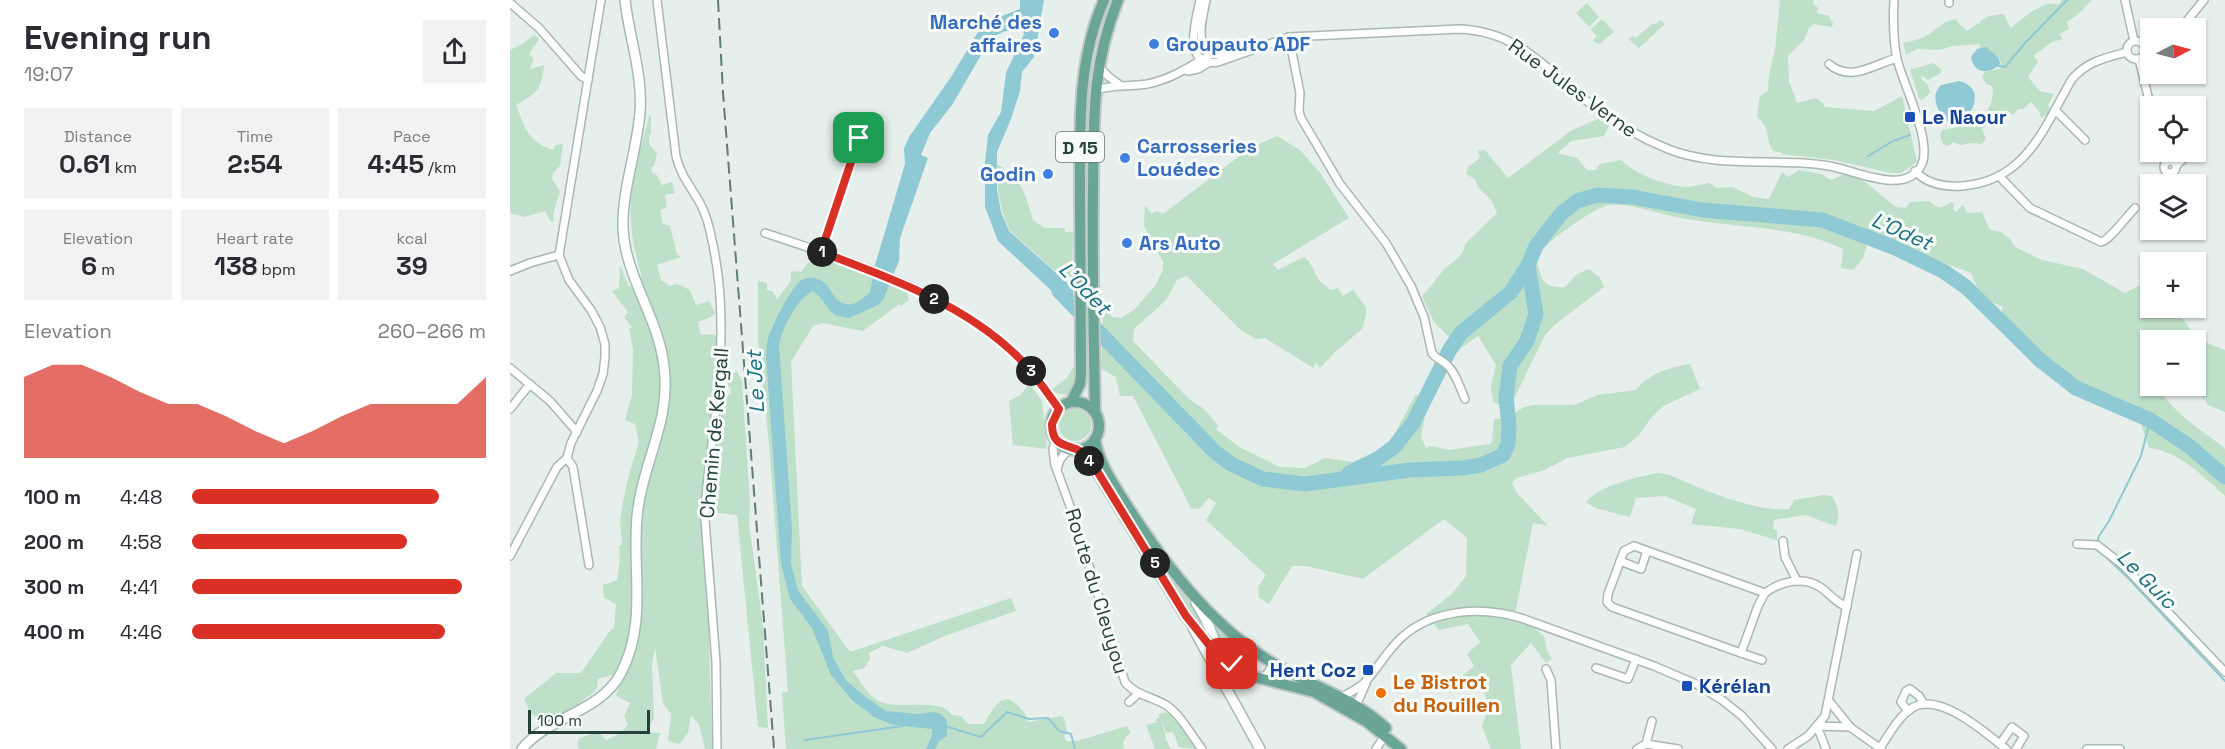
<!DOCTYPE html>
<meta charset="utf-8">
<style>
:root{--surface:#fff;--page:#f2f2f3;--text:#2b2b33;--muted:#7c7c81;--accent:#d93025}
body{margin:0;font-family:"Space Grotesk",sans-serif;background:var(--page);color:var(--text);height:100vh;display:flex;flex-direction:column;font-size:22px;white-space:nowrap}
*{box-sizing:border-box;margin:0}
p{font-size:20px;color:var(--muted)}
.icon{flex:none;width:33px;height:33px;fill:none;stroke:currentColor;stroke-width:2;stroke-linecap:round;stroke-linejoin:round}
.map{position:relative;flex:1;overflow:hidden}
.details{display:flex;flex-direction:column;background:var(--surface);width:510px}
.details>*{flex:none}
.needle{width:39px;rotate:84deg}
.controls{position:absolute;left:1630px;top:18px;display:grid;gap:12px}
.controls a{display:grid;place-items:center;width:66px;height:66px;border-radius:0px;background:var(--surface);box-shadow:0 2px 4px #0004;font-size:30px}
.scale{position:absolute;left:18px;bottom:15px;width:122px;box-sizing:border-box;padding-left:6px;border:3px solid #24423a;border-top:0;font-size:16px;line-height:21px;white-space:nowrap;color:#24423a;-webkit-text-stroke:4px #f7fbf9;paint-order:stroke}
.pin{position:absolute;display:grid;place-items:center;width:51px;height:51px;color:#fff;margin:-26px;border-radius:12px;box-shadow:0 3px 9px #0006}
.km{position:absolute;width:30px;height:30px;margin:-15px;border-radius:50%;background:#222;color:#fff;font-size:16px;line-height:30px;text-align:center}
.round{display:grid;place-items:center;flex:none;width:63px;height:63px;border-radius:0px;background:var(--page)}
.headline{display:flex;align-items:center;justify-content:space-between;height:102px;padding:0 24px}
h1{font-size:33px;font-weight:700;line-height:45px}
.figures{display:grid;grid-template-columns:repeat(3,1fr);gap:9px;height:102px;padding:6px 24px}
.figures div{display:grid;align-content:center;border-radius:0px;background:var(--page);text-align:center}
.figures b{font-size:26px;font-weight:700}
.figures small{font-size:16px;font-weight:400}
.figures p{font-size:16px}
.chart{height:168px;padding:12px 24px}
.chart p{display:flex;justify-content:space-between}
.chart svg{width:100%;height:108px;margin-top:6px;fill:var(--accent);opacity:.7}
ul{padding:0 24px;list-style:none;font-size:20px}
li{display:grid;grid-template-columns:96px 72px 1fr;align-items:center;height:45px}
li i{height:15px;border-radius:8px;background:var(--accent)}
main{display:flex;flex:1;min-height:0}
.map>svg:first-child{display:block}
</style>
<main>
<section class="details">
<div class="headline"><div><h1>Evening run</h1><p>19:07</p></div><a class="round"><svg class="icon" aria-label="share" viewBox="0 0 24 24"><path d="M12 15V3M7 8l5-5 5 5M5 13v7h14v-7"/></svg></a></div>
<div class="figures">
<div><p>Distance</p><b>0.61<small> km</small></b></div>
<div><p>Time</p><b>2:54</b></div>
<div><p>Pace</p><b>4:45<small> /km</small></b></div>
</div>
<div class="figures">
<div><p>Elevation</p><b>6<small> m</small></b></div>
<div><p>Heart rate</p><b>138<small> bpm</small></b></div>
<div><p>kcal</p><b>39</b></div>
</div>
<div class="chart"><p><span>Elevation</span>260–266 m</p>
<svg viewBox="0 0 160 44" preserveAspectRatio="none"><path d="M0 44V11L10 6L20 6L30 11L40 17L50 22L60 22L70 27L80 33L90 38L100 33L110 27L120 22L130 22L140 22L150 22L160 11V44z"/></svg>
</div>
<ul>
<li><b>100 m</b>4:48<i style="width:84%"></i></li>
<li><b>200 m</b>4:58<i style="width:73%"></i></li>
<li><b>300 m</b>4:41<i style="width:92%"></i></li>
<li><b>400 m</b>4:46<i style="width:86%"></i></li>
</ul>
</section>
<div class="map">
<svg width="1715" height="749" viewBox="0 0 1715 749">
<rect width="100%" height="100%" fill="#e6efeb"/>
<!-- green -->
<g fill="#bfe0c8">
<path d="M 1270,0 L 1304,0 L 1303,4 L 1308,8 L 1307,13 L 1319,16 L 1323,23 L 1322,27 L 1304,24 L 1299,28 L 1294,40 L 1278,56 L 1279,81 L 1287,103 L 1306,98 L 1313,103 L 1315,107 L 1364,111 L 1392,96 L 1407,162 L 1391,173 L 1380,173 L 1324,160 L 1271,154 L 1271,152 L 1263,151 C 1254,137 1262,130 1247,117 L 1250,96 L 1258,91 L 1259,76 L 1265,49 Z"/>
<path d="M 1552,0 L 1581,0 L 1572,11 L 1557,22 L 1559,29 L 1549,34 L 1553,39 L 1542,42 L 1524,55 L 1528,62 L 1518,77 L 1530,91 L 1544,94 L 1538,105 L 1540,108 L 1538,115 L 1531,118 L 1529,111 L 1521,102 L 1513,109 L 1508,109 L 1503,115 L 1496,110 L 1486,115 L 1472,129 L 1476,139 L 1472,144 L 1462,143 L 1450,145 L 1444,142 L 1438,146 L 1433,144 L 1430,135 L 1432,130 L 1454,126 L 1464,127 C 1474,117 1486,102 1482,86 L 1476,84 L 1472,77 L 1475,72 L 1491,68 L 1490,58 L 1486,55 L 1470,48 L 1469,44 L 1443,46 L 1429,50 L 1407,49 L 1396,55 L 1393,43 C 1400,41 1410,40 1416,36 C 1426,30 1432,22 1445,19 L 1457,31 L 1468,23 L 1470,25 L 1470,21 L 1479,16 L 1494,14 L 1500,28 C 1515,18 1531,0 1549,4 Z"/>
<polygon points="1077,3 1089,17 1079,27 1066,13"/>
<polygon points="1092,19 1104,32 1090,44 1084,42 1083,40 1087,37 1081,29"/>
<polygon points="1151,20 1155,24 1129,48 1119,39 1123,36 1126,38 1142,24 1146,24"/>
<path d="M 24,35 L 29,39 L 19,54 L 24,59 L 20,69 L 34,65 C 32,90 26,94 6,105 C 15,128 18,142 43,150 L 46,145 L 53,144 L 50,166 L 43,173 L 42,179 L 50,191 L 43,214 L 44,221 L 41,222 L 35,211 L 15,217 L 2,214 L 0,211 L 0,50 L 11,45 Z"/>
<polygon points="1423,63 1431,69 1431,73 1418,80 1412,76 1411,79 1418,85 1420,93 1412,100 1409,98 1400,70"/>
<path d="M 139,116 L 141,116 L 141,135 L 139,135 L 139,144 L 147,153 L 144,166 L 141,168 L 142,173 L 147,175 L 152,185 L 162,182 L 165,193 L 155,195 L 157,207 L 150,210 L 153,224 L 160,226 L 167,254 L 171,257 L 147,265 L 151,280 L 160,286 L 167,284 L 180,290 L 186,305 L 199,301 L 205,313 L 201,317 L 188,322 L 191,335 L 202,334 L 206,336 L 213,365 L 212,385 L 220,396 L 221,389 L 217,384 L 221,376 L 227,371 L 232,381 L 240,502 L 239,523 L 253,626 L 258,728 L 248,727 L 227,515 L 199,512 L 200,546 L 205,587 L 198,596 L 202,749 L 195,749 L 189,725 L 181,715 L 178,733 L 169,744 L 158,741 L 161,714 L 153,704 L 145,647 L 142,665 L 144,718 L 136,732 L 150,733 L 146,749 L 69,749 L 67,744 L 69,739 L 88,731 L 96,740 L 111,733 L 118,725 L 114,716 L 120,703 L 106,696 L 110,682 L 101,675 L 88,679 L 87,688 L 83,693 L 54,715 L 39,715 L 30,719 L 21,714 L 14,699 L 46,673 L 71,673 L 99,632 L 104,628 L 106,604 L 94,598 L 93,585 L 107,580 L 110,559 L 109,546 L 112,544 L 110,521 L 113,502 L 118,478 L 129,442 L 125,424 L 115,420 L 122,395 L 123,350 L 119,328 L 122,328 L 114,317 L 118,312 L 102,291 L 109,288 L 110,265 L 119,287 L 132,278 C 127,260 122,242 121,223 C 118,187 131,150 139,116 Z"/>
<path d="M 1090,118 L 1099,126 L 1094,136 L 1061,141 L 1048,153 L 1067,158 L 1077,170 L 1086,170 L 1090,164 L 1111,160 C 1127,175 1153,185 1176,187 C 1183,187 1192,184 1199,183 L 1207,188 L 1223,187 L 1243,197 L 1259,199 L 1272,172 L 1278,177 L 1289,170 L 1311,174 L 1321,180 L 1335,174 L 1354,181 L 1386,207 L 1396,208 L 1400,202 L 1420,201 C 1428,210 1431,208 1441,202 L 1444,204 L 1443,209 L 1446,212 L 1453,205 L 1458,213 L 1472,212 L 1480,230 L 1491,232 L 1500,239 L 1505,247 L 1532,260 L 1573,269 L 1615,293 L 1634,283 L 1641,288 L 1641,308 L 1664,308 C 1672,316 1678,328 1685,335 C 1693,342 1705,346 1715,350 L 1715,412 L 1698,405 L 1690,391 L 1678,392 L 1670,386 L 1686,386 L 1686,340 L 1641,340 L 1641,367 L 1632,364 L 1632,371 L 1641,379 L 1641,386 L 1646,386 C 1657,402 1676,421 1693,432 C 1701,438 1708,442 1715,449 L 1715,496 C 1694,477 1669,451 1639,448 L 1626,408 L 1564,386 L 1535,361 L 1492,316 L 1492,306 C 1476,302 1466,288 1461,273 L 1392,247 L 1361,231 L 1353,258 L 1343,270 L 1331,268 L 1333,249 C 1283,225 1224,228 1171,218 C 1146,214 1124,203 1099,205 C 1087,206 1042,238 1034,248 C 1031,252 1029,256 1027,260 C 1031,279 1033,289 1055,287 L 1067,274 L 1079,269 L 1090,278 L 1094,287 L 1047,323 L 1035,335 L 1002,403 L 989,405 L 983,401 L 981,386 L 986,365 L 968,336 L 950,349 L 939,364 L 928,355 L 939,337 L 924,322 L 912,296 C 920,289 924,281 931,273 C 939,263 954,258 955,244 L 987,213 L 981,200 L 968,187 L 965,179 L 956,174 L 958,167 L 970,158 L 968,151 L 975,150 L 998,178 L 1062,130 Z"/>
<path d="M 767,136 L 790,150 L 811,174 L 839,218 L 763,264 L 768,270 L 794,257 L 799,261 L 809,280 L 820,290 L 828,288 L 833,296 L 843,290 L 856,307 L 856,315 L 852,329 L 824,353 L 810,368 L 806,362 L 803,368 L 755,338 L 746,339 L 731,330 L 677,276 L 667,280 L 656,300 L 624,329 L 623,341 L 679,399 L 694,409 L 708,425 L 706,429 L 729,447 L 770,467 L 795,468 L 815,458 L 842,462 L 878,446 L 906,394 L 918,400 L 911,437 L 916,448 L 921,446 L 939,450 L 980,444 L 982,441 L 984,419 L 997,418 L 1014,407 L 1024,405 L 1065,405 L 1087,395 L 1126,390 C 1138,374 1160,367 1180,364 L 1190,389 L 1153,406 L 1141,418 L 1129,435 L 1115,447 L 1057,458 L 1035,470 L 1006,478 L 1002,483 L 1007,493 L 1038,526 L 1023,523 L 1004,619 L 1018,623 L 1034,636 L 1037,651 L 1042,659 L 1036,663 L 1021,643 L 1001,665 L 1011,749 L 981,749 L 972,726 L 979,708 L 971,682 L 959,691 L 950,678 L 964,666 L 957,654 L 970,642 L 958,624 L 929,630 L 916,614 L 941,595 L 956,576 L 957,538 L 934,519 L 853,579 L 796,566 L 782,566 L 759,604 L 749,598 L 748,587 L 756,575 L 696,520 L 706,503 L 699,498 L 689,509 L 681,508 L 623,396 L 610,396 L 606,377 L 591,369 L 593,311 L 598,312 L 602,317 L 611,318 L 624,310 L 645,286 L 653,270 L 653,262 L 634,226 L 635,205 L 641,213 L 648,211 L 653,214 L 740,148 Z"/>
<path d="M 487,164 C 513,180 515,193 523,220 L 535,228 L 555,228 L 555,232 L 563,232 L 562,285 L 546,272 L 549,268 L 545,271 L 499,230 L 492,211 L 488,190 Z"/>
<path d="M 304,256 C 336,263 368,277 397,292 L 399,300 L 391,306 L 388,305 L 353,331 L 312,323 L 303,326 L 281,362 L 292,586 L 340,652 L 501,598 L 506,611 L 437,635 L 397,653 L 373,646 L 359,653 L 360,659 L 354,668 L 343,671 C 351,682 358,697 371,702 C 391,710 430,697 442,715 L 451,716 L 458,724 L 474,724 C 480,714 491,690 505,703 C 512,709 515,712 518,722 L 552,716 L 555,721 L 557,733 L 554,736 L 556,741 L 567,741 L 617,726 L 621,733 C 615,736 612,741 614,749 L 276,749 L 272,693 L 278,691 L 259,445 L 248,339 L 248,281 L 257,283 L 257,290 L 263,292 L 267,299 L 281,281 L 281,272 L 284,271 L 291,272 Z"/>
<polygon points="563,367 566,368 565,380 557,395 546,393 541,390 557,378"/>
<polygon points="519,383 532,401 537,449 503,445 499,401 511,395"/>
<circle cx="565" cy="425" r="16"/>
<path d="M 1147,473 C 1161,474 1171,480 1183,485 C 1208,496 1253,512 1279,509 L 1284,500 L 1314,495 L 1322,496 C 1328,507 1330,514 1326,526 L 1295,515 L 1264,520 L 1263,529 L 1267,530 L 1267,540 L 1229,529 L 1181,524 L 1186,509 L 1155,496 L 1126,498 L 1120,517 L 1085,508 L 1076,502 C 1090,485 1127,477 1147,473 Z"/>
<polygon points="655,572 657,572 691,615 701,640 689,627"/>
<polygon points="699,617 748,658 747,660 741,657 732,657 727,662 712,652"/>
<polygon points="660,712 686,749 669,747 663,732 656,733 651,719 656,737 655,738 661,749 645,749 636,725 647,722 646,719 650,717 648,714"/>
</g>
<!-- water -->
<g fill="#8ec9d4">
<path d="M 510,0 L 534,0 L 524,57 L 512,72 L 510,91 L 501,119 L 487,152 L 487,189 L 491,212 L 499,231 L 563,288 L 562,315 L 543,292 L 488,241 L 475,207 L 475,162 L 478,135 L 491,112 L 496,73 L 514,34 L 512,26 L 493,32 L 481,38 L 442,105 L 420,133 L 411,155 L 418,158 L 390,238 L 389,261 L 373,300 L 368,305 L 339,318 L 327,316 L 321,312 L 310,297 L 303,291 C 286,300 273,327 269,345 L 282,529 L 281,564 L 288,590 L 318,631 L 323,657 L 335,679 L 353,695 L 376,711 L 408,714 L 423,712 L 431,714 L 437,721 L 437,736 L 429,741 L 425,749 L 416,749 L 422,735 L 422,729 L 383,725 L 364,717 L 342,700 L 321,675 L 302,628 L 280,599 L 271,564 L 256,357 C 257,351 256,344 258,339 C 262,325 280,290 290,281 C 296,277 302,277 308,279 C 321,283 322,301 335,304 C 345,307 353,298 360,292 L 365,265 L 395,164 L 394,148 L 399,137 L 441,77 L 468,32 L 479,21 L 510,9 Z"/>
<path d="M 1476,47 L 1489,58 L 1490,64 C 1480,75 1463,74 1461,57 L 1467,49 Z"/>
<path d="M 1449,81 C 1478,88 1462,120 1443,125 C 1430,118 1418,97 1431,85 Z"/>
</g>
<g fill="none" stroke-linecap="round" stroke-linejoin="round">
<!-- stream -->
<g stroke="#8ec9d4" stroke-width="2">
<polyline points="1488,66 1495,67 1516,42 1557,0"/>
<polyline points="1358,156 1383,141 1400,135"/>
<polyline points="1640,420 1631,456 1599,521 1589,536 1585,549 1591,552 1619,579 1715,681"/>
<polyline points="435,726 471,737 497,712 519,719 538,718 549,731 561,734 565,749"/>
<polyline points="295,740 393,726"/>
</g>
<!-- river -->
<g stroke="#8ec9d4" stroke-width="15">
<polyline points="549,291 705,452 721,464 753,479 795,484 900,470 953,468 971,465 993,455 998,444 999,426 996,396 1000,366 1017,341 1026,314 1018,265 1026,246 1051,214 1067,201 1087,195 1122,197 1192,210 1312,220 1383,247 1433,271 1456,287 1530,360 1566,388 1640,420 1679,446 1715,477"/>
<polyline points="839,473 866,460 884,447 903,423 940,349 951,333 1001,292 1018,265"/>
</g>
<!-- street casing -->
<g stroke="#a8b8b2" stroke-width="10">
<g id="street">
<path d="M 147,0 L 166,156 C 170,175 182,188 191,205 C 196,215 199,225 201,236 C 222,323 205,409 196,497 L 195,520 L 206,662 L 207,749"/>
<path d="M 690,0 C 686,19 671,68 708,62 L 779,37 L 949,29 C 1010,31 1039,72 1083,106 C 1106,124 1131,138 1158,149 C 1211,170 1269,156 1324,167 C 1349,172 1397,196 1412,164 C 1422,140 1393,84 1387,59 C 1383,40 1383,20 1384,0"/>
<path d="M 696,0 C 691,27 681,51 718,57"/>
<polyline points="1615,0 1624,41"/>
<polyline points="0,3 29,28 71,76 78,80"/>
<polyline points="1439,3 1439,0"/>
<polyline points="1671,28 1694,0"/>
<path d="M 779,37 L 790,93 L 789,111 L 791,118 L 830,184 L 876,243 L 901,286 L 914,317 L 922,353 C 926,359 932,360 937,365 C 946,373 950,388 955,399"/>
<circle cx="1626" cy="50" r="9"/>
<polyline points="1629,59 1641,109"/>
<path d="M 1319,64 C 1340,83 1365,64 1387,58"/>
<polyline points="589,67 599,77 610,85"/>
<polyline points="678,71 688,69 700,62"/>
<path d="M 586,90 C 603,84 619,87 637,84 C 663,79 681,65 704,53"/>
<polyline points="1545,110 1575,140"/>
<polyline points="1686,146 1688,144"/>
<polyline points="1652,152 1656,163"/>
<circle cx="1660" cy="167" r="6"/>
<polyline points="1667,165 1680,152"/>
<path d="M 1405,171 C 1417,184 1436,187 1452,186 C 1517,181 1534,127 1562,79 C 1578,61 1595,58 1617,52"/>
<path d="M 1489,176 L 1520,208 L 1591,242 C 1600,240 1617,216 1625,208"/>
<polyline points="1649,184 1658,173"/>
<polyline points="1636,198 1641,193"/>
<path d="M 255,233 C 342,262 443,292 509,358 C 524,373 536,391 549,409"/>
<polyline points="311,252 349,138"/>
<polyline points="0,271 20,263 49,255"/>
<polyline points="0,368 40,401 67,432"/>
<polyline points="0,409 20,384"/>
<path d="M 546,439 L 543,449 L 545,465 L 564,517 L 615,682 C 625,695 643,697 656,705 C 671,715 681,735 692,749"/>
<polyline points="57,458 63,467 79,565"/>
<polyline points="547,469 550,460 559,448"/>
<polyline points="1273,541 1275,557 1287,581"/>
<polyline points="1567,544 1587,545 1614,566 1715,672"/>
<polyline points="0,556 47,467 57,458 61,443 87,391 93,374 95,357 95,344 90,327 81,310 59,280 49,255 91,0"/>
<polyline points="1110,561 1131,569 1137,551"/>
<path d="M 1255,593 L 1248,606 L 1231,653 L 1102,607 L 1097,602 L 1098,594 L 1114,551 L 1124,546 L 1255,593 C 1271,581 1293,576 1310,587 C 1319,593 1326,603 1337,607"/>
<polyline points="1231,653 1252,660"/>
<polyline points="1086,668 1118,679 1126,659"/>
<polyline points="1036,669 1041,680 1046,749"/>
<polyline points="750,679 756,675 764,664"/>
<path d="M 832,697 C 840,692 848,689 855,682 C 868,668 877,651 891,638 C 922,609 971,606 1011,618 L 1144,666 L 1186,684 L 1212,700 L 1232,716 L 1262,749"/>
<polyline points="1319,701 1340,727 1371,749"/>
<polyline points="619,702 629,693"/>
<polyline points="845,708 856,683"/>
<polyline points="1398,711 1391,702 1396,691 1400,689 1409,696 1414,704"/>
<polyline points="1142,721 1136,744 1168,749"/>
<polyline points="1307,726 1340,727"/>
<polyline points="1307,726 1316,749"/>
<polyline points="1490,744 1502,727 1514,736 1506,749"/>
<path d="M 1370,748 C 1379,735 1388,717 1402,708 C 1429,691 1476,733 1496,749"/>
<polyline points="866,749 876,734"/>
<polyline points="1127,749 1136,744"/>
<polyline points="1278,749 1298,736 1315,716 1347,554"/>
<polyline points="1577,749 1610,749"/>
</g>
</g>
<!-- secondary casing -->
<g stroke="#a4bbb3" stroke-width="12">
<g id="secondary">
<path d="M 686,603 C 703,628 710,656 718,685"/>
<polyline points="683,628 750,749"/>
<path d="M 12,749 C 40,715 90,713 111,673 C 139,620 120,563 128,508 C 135,458 161,419 154,367 C 149,318 115,277 113,228 C 112,189 127,151 130,112 C 133,74 119,37 115,0"/>
</g>
</g>
<!-- primary casing -->
<g stroke="#c2cac8" stroke-width="14">
<g id="primary">
<path d="M 561,402 L 570,384 L 571,374 C 571,314 570,254 570,195 C 570,129 567,61 594,0"/>
<circle cx="565" cy="426" r="24"/>
<path d="M 585,412 C 584,339 582,266 583,193 C 584,122 581,68 608,0"/>
<path d="M 585,439 C 588,461 602,482 614,501 C 653,562 698,623 761,662 C 799,686 843,697 876,728"/>
<polyline points="566,449 584,466 676,616 711,656 745,677 804,692 857,722 891,749"/>
</g>
</g>
<!-- street -->
<use href="#street" stroke="#fff" stroke-width="7"/>
<!-- secondary -->
<use href="#secondary" stroke="#fff" stroke-width="9"/>
<!-- primary -->
<use href="#primary" stroke="#6aa596" stroke-width="10"/>
<!-- rail -->
<polyline stroke="#5f7d75" stroke-width="2" stroke-dasharray="12 6" stroke-linecap="butt" points="208,0 213,93 264,749"/>
</g>
<g fill="none" stroke-linecap="round" stroke-linejoin="round">
<!-- route casing -->
<g stroke="#fff" stroke-width="12">
<path id="route" d="M 349,138 L 311,252 C 380,278 455,304 509,358 C 524,373 536,391 549,409 L 542,424 C 542,443 551,444 566,449 C 573,452 579,461 584,466 L 676,616 L 700,646 L 722,664"/>
</g>
<!-- route -->
<use href="#route" stroke="#d93025" stroke-width="8"/>
</g>
<!-- markers -->
<g fill="#3f7fe0" stroke="#f7fbf9" stroke-width="2">
<circle cx="544" cy="33" r="6"/>
<circle cx="644" cy="44" r="6"/>
<circle cx="615" cy="158" r="6"/>
<circle cx="538" cy="174" r="6"/>
<circle cx="617" cy="243" r="6"/>
</g>
<g fill="#1a4fb4" stroke="#f7fbf9" stroke-width="2">
<rect x="1394" y="111" width="12" height="12" rx="3"/>
<rect x="852" y="664" width="12" height="12" rx="3"/>
<rect x="1171" y="680" width="12" height="12" rx="3"/>
</g>
<circle fill="#e8710a" stroke="#f7fbf9" stroke-width="2" cx="871" cy="693" r="6"/>
<g text-anchor="middle" dominant-baseline="central" stroke-width="6" stroke-linejoin="round" paint-order="stroke">
<!-- shield labels -->
<rect fill="#f7fbf9" stroke="#637a73" stroke-width="1.5" x="546" y="132" width="48" height="30" rx="4.5"/>
<g font-size="18" font-weight="bold" fill="#24423a">
<text x="570" y="147">D 15</text>
</g>
<!-- shop labels -->
<g font-size="20" font-weight="bold" fill="#366cbe" stroke="#f7fbf9" text-anchor="start">
<text x="532" y="22" text-anchor="end">Marché des<tspan x="532" dy="23">affaires</tspan></text>
<text x="656" y="44">Groupauto ADF</text>
<text x="627" y="146">Carrosseries<tspan x="627" dy="23">Louédec</tspan></text>
<text x="526" y="174" text-anchor="end">Godin</text>
<text x="629" y="243">Ars Auto</text>
</g>
<!-- street labels -->
<g font-size="20" fill="#24423a" stroke="#f7fbf9">
<text transform="translate(1063 88) rotate(36)">Rue Jules Verne</text>
<text transform="translate(204 433) rotate(-85)">Chemin de Kergall</text>
<text transform="translate(587 591) rotate(73)">Route du Cleuyou</text>
</g>
<!-- transit labels -->
<g font-size="20" font-weight="bold" fill="#164399" stroke="#f7fbf9" text-anchor="start">
<text x="1412" y="117">Le Naour</text>
<text x="846" y="670" text-anchor="end">Hent Coz</text>
<text x="1189" y="686">Kérélan</text>
</g>
<!-- food labels -->
<g font-size="20" font-weight="bold" fill="#c56008" stroke="#f7fbf9" text-anchor="start">
<text x="883" y="682">Le Bistrot<tspan x="883" dy="23">du Rouillen</tspan></text>
</g>
<!-- water labels -->
<g font-size="21" font-style="italic" fill="#1c6f80" stroke="#f7fbf9">
<text transform="translate(1392 231) rotate(24)">L'Odet</text>
<text transform="translate(575 288) rotate(46)">L'Odet</text>
<text transform="translate(245 382) rotate(-93)">Le Jet</text>
<text transform="translate(1637 579) rotate(45)">Le Guic</text>
</g>
</g>
</svg>
<div class="controls">
<a><svg class="needle" viewBox="-14 -14 28 28"><path d="M0-13l5 13h-10z" fill="#e53935"/><path d="M0 13l5-13h-10z" fill="#7c7c81"/></svg></a>
<a><svg class="icon" aria-label="locate" viewBox="0 0 24 24"><circle cx="12" cy="12" r="6"/><path d="M12 2v4M12 18v4M2 12h4M18 12h4"/></svg></a>
<a><svg class="icon" aria-label="layers" viewBox="0 0 24 24"><path d="M12 4l9 5-9 5-9-5zM3 14l9 5 9-5"/></svg></a>
<a>+</a>
<a>−</a>
</div>
<div class="scale">100 m</div>
<div class="pin" style="left:349px;top:138px;background:#1e9e55"><svg class="icon" aria-label="arrive" viewBox="0 0 24 24"><path d="M6 21V4h12l-3 4 3 4H6"/></svg></div>
<div class="pin" style="left:722px;top:664px;background:#d93025"><svg class="icon" aria-label="check" viewBox="0 0 24 24"><path d="M5 12l5 5 9-10"/></svg></div>
<b class="km" style="left:312px;top:252px">1</b>
<b class="km" style="left:424px;top:299px">2</b>
<b class="km" style="left:521px;top:371px">3</b>
<b class="km" style="left:579px;top:461px">4</b>
<b class="km" style="left:645px;top:563px">5</b>
</div>
</main>
